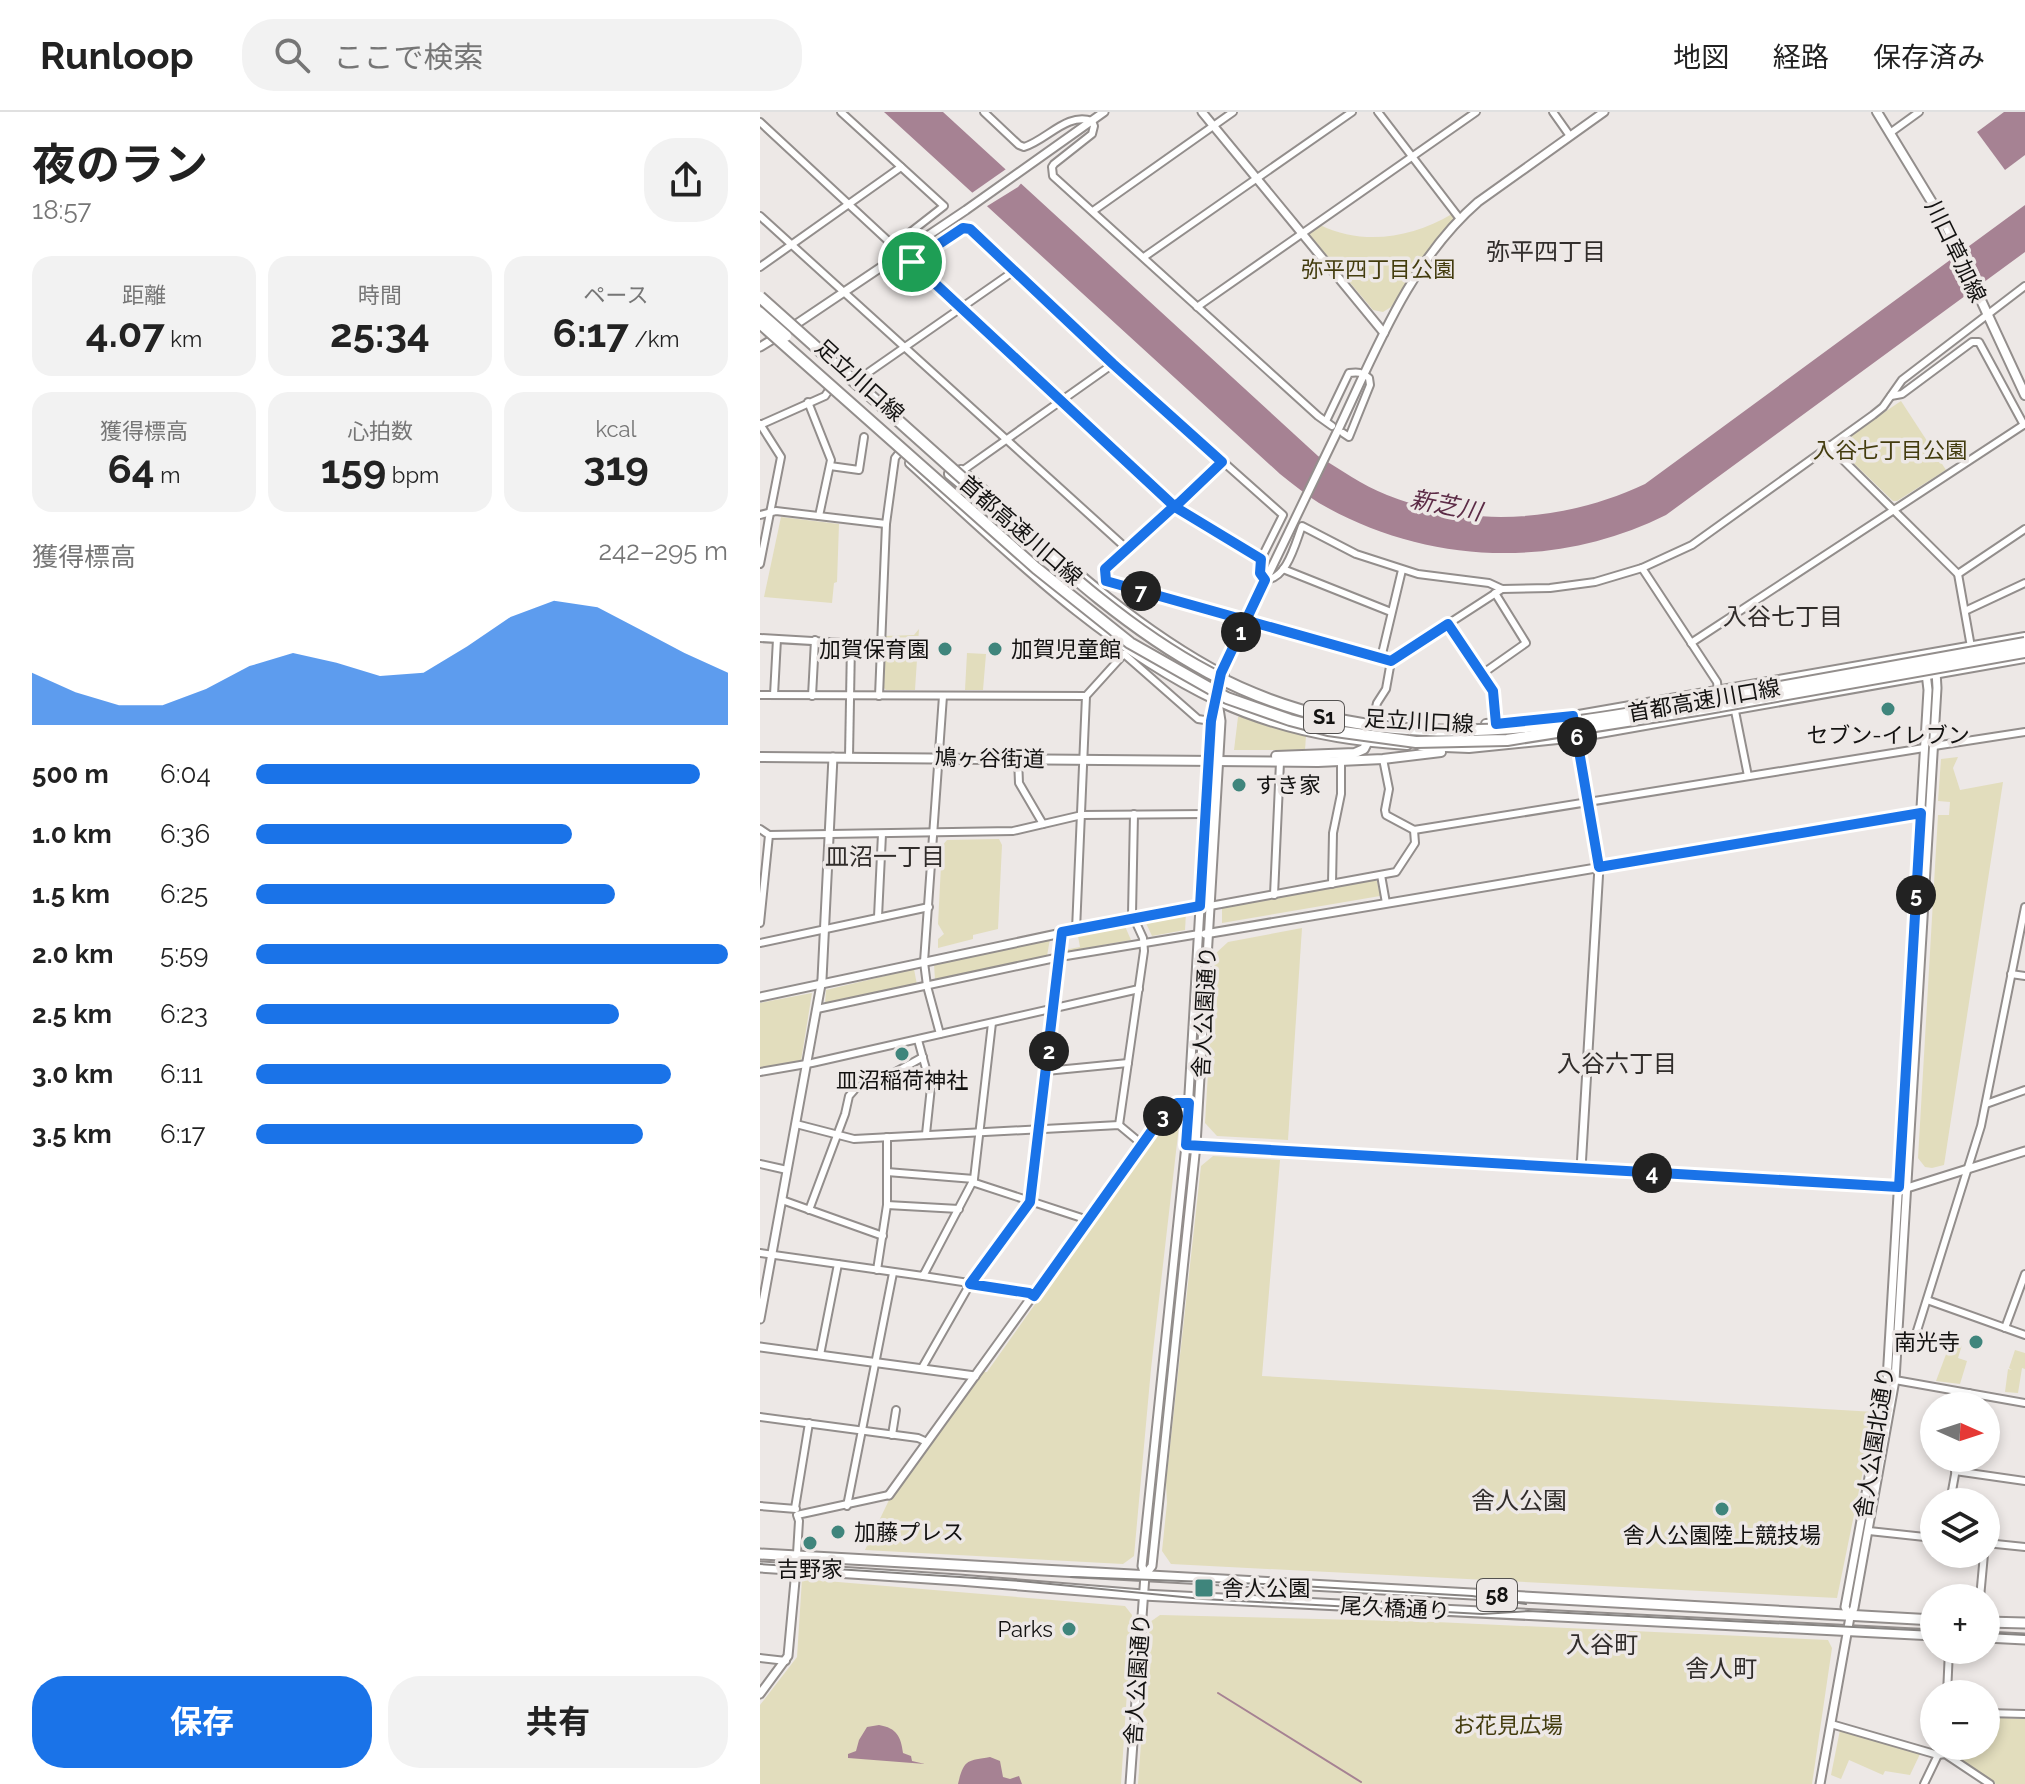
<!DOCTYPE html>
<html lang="ja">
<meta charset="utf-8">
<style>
:root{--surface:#fff;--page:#f2f2f2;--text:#222;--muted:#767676;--line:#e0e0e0;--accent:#1a73e8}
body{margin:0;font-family:Raleway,"Noto Sans JP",sans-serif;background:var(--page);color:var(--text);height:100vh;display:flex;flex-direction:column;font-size:30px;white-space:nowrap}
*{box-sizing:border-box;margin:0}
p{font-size:26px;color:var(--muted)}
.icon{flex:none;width:44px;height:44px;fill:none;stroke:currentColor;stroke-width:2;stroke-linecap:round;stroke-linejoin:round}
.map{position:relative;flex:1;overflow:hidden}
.panel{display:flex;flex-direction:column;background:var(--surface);width:760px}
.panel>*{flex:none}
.needle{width:52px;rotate:93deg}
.fabs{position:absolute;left:1160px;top:1280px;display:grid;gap:16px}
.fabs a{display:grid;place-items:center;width:80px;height:80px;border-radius:50%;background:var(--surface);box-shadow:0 4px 12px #0003;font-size:40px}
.pin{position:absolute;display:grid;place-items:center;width:68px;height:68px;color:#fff;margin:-34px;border:4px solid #fff;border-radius:50%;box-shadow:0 2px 8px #0007}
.km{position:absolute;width:40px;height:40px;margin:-20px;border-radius:50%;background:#222;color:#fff;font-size:22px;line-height:40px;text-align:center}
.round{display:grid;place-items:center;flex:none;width:84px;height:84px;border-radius:32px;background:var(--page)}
.summary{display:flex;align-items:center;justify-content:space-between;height:136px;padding:0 32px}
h1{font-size:44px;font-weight:700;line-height:60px}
.metrics{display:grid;grid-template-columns:repeat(3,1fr);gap:12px;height:136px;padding:8px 32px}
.metrics div{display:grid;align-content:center;border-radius:20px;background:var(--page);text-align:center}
.metrics b{font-size:40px;font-weight:700}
.metrics small{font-size:22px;font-weight:400}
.metrics p{font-size:22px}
.chart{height:224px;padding:16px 32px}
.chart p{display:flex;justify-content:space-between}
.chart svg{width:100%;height:144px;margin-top:8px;fill:var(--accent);opacity:.7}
.button{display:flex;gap:16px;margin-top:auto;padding:16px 32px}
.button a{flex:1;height:92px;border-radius:32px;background:var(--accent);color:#fff;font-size:32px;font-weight:700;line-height:92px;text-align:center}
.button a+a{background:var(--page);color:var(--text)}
ul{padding:0 32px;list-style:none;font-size:26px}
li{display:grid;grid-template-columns:128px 96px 1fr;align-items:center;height:60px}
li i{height:20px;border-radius:10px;background:var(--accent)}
header{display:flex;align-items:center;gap:48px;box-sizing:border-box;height:112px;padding:0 40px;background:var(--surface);border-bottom:2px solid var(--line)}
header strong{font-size:38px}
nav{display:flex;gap:44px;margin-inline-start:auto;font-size:28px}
.search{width:560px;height:72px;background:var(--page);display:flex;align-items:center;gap:20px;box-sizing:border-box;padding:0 28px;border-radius:32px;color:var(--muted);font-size:30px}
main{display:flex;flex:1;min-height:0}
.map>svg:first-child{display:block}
</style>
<header>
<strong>Runloop</strong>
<div class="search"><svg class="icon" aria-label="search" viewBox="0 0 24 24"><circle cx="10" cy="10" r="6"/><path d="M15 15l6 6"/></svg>ここで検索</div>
<nav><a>地図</a><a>経路</a><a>保存済み</a></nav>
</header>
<main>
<section class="panel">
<div class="summary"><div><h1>夜のラン</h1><p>18:57</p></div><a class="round"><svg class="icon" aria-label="share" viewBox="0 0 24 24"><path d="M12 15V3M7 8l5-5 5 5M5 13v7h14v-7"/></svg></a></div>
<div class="metrics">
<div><p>距離</p><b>4.07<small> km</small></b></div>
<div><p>時間</p><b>25:34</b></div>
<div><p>ペース</p><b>6:17<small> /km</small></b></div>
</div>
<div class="metrics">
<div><p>獲得標高</p><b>64<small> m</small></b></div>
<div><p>心拍数</p><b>159<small> bpm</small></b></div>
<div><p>kcal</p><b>319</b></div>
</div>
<div class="chart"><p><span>獲得標高</span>242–295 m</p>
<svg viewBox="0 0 160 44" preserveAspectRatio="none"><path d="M0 44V28L10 34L20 38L30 38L40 33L50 26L60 22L70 25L80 29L90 28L100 20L110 11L120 6L130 8L140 15L150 22L160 28V44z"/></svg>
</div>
<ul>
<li><b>500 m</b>6:04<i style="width:94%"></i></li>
<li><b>1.0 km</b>6:36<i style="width:67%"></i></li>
<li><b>1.5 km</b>6:25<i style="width:76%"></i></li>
<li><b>2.0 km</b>5:59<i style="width:100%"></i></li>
<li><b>2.5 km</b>6:23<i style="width:77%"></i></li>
<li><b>3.0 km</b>6:11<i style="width:88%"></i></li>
<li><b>3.5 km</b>6:17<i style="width:82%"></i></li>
</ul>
<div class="button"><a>保存</a><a>共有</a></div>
</section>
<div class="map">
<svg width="1265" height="1672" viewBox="0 0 1265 1672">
<rect width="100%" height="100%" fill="#ede8e6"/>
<!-- green -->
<g fill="#e2ddbd">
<path d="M 692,102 L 694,107 L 631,195 L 623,200 L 613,198 L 549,122 L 560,113 C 604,134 651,126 692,102 Z"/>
<polygon points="1141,289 1186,358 1137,389 1133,389 1080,338 1080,330"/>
<polygon points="21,405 79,412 77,470 74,471 72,491 4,485"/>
<polygon points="159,517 155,578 126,578 123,575 125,524 154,523"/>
<polygon points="207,541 226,542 223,578 205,578"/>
<polygon points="481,604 546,624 545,638 474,638 478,605"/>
<polygon points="1198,645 1193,656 1200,678 1243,670 1184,1053 1172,1056 1165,1055 1158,1046 1178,703 1189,703 1190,690 1178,689 1181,647"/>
<polygon points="239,727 242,733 238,817 213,823 213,827 178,836 178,827 184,822 178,812 182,734 187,728"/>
<polygon points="613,768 617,769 620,784 462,811 462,795"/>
<polygon points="426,801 425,818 392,824 385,809"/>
<polygon points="364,812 371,828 305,840 304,838 320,835 318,824 306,823"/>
<polygon points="542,816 528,1028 457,1024 445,1011 455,842 468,830"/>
<polygon points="290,827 287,844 175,868 174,852"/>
<polygon points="154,857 157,873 65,892 66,878"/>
<polygon points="52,881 41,949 0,956 0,891"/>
<polygon points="410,1002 420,1005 391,1257 374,1444 363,1452 105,1438 129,1388 224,1260 227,1260"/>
<polygon points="453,1044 520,1048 502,1264 1115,1300 1077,1486 411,1452 402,1439 407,1391 406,1370 441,1054"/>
<polygon points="1191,1229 1202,1233 1198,1246 1207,1249 1200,1272 1176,1269"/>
<polygon points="1255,1238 1265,1241 1265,1257 1262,1256 1258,1281 1245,1280 1248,1257 1252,1258 1249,1256"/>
<polygon points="42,1467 365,1494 372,1503 361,1672 0,1672 0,1593 37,1545"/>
<polygon points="400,1503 676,1510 1068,1528 1072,1536 1052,1672 378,1672 390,1510"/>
<polygon points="1226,1605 1265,1607 1265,1672 1236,1672 1188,1640 1188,1634 1226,1634"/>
<polygon points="1080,1618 1160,1642 1150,1663 1125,1659 1123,1663 1089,1648 1081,1667 1071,1663"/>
</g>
<!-- water -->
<g fill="#a68293">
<path d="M 124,0 L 183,0 L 558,344 C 581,358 602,373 627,383 C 711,417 804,410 885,372 L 1265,93 L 1265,140 L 906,403 C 796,458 666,453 559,391 C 546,383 533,372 520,362 Z"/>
<polygon points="1244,0 1265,0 1265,43 1245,58 1217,20"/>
<path d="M 119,1613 C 137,1616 141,1625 143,1641 L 151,1644 L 152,1649 L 165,1652 L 88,1646 L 88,1642 L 96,1639 L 99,1628 L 107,1615 Z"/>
<path d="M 230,1645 L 240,1649 L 243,1665 L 250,1667 L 259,1664 L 262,1672 L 198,1672 C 204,1647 207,1649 230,1645 Z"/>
</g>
<!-- pier -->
<g fill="#ede8e6">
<polygon points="249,55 264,68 258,75 224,96 209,83"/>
<polygon points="1206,132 1225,174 1209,186 1190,144"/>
</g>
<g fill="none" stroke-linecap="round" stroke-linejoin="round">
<!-- stream -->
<polyline stroke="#a68293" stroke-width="2" points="458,1581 601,1670"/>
<!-- minor casing -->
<g stroke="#938e8c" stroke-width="10">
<g id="minor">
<polyline points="81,0 184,94 134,133"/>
<path d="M 224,0 L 259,33 L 264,35 C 287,28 307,0 332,9 L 334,14 L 332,22 L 294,52 L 292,55 L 293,64 L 558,304 L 572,314"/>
<polyline points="618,0 700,107"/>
<polyline points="793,0 810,24"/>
<polyline points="0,10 415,395 501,447"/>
<polyline points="1130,21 1159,0"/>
<polyline points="333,99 473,0"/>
<polyline points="0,104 366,436"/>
<polyline points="384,145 592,0"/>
<path d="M 152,150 L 203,116 L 210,117 L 353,252 L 523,403 L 501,447 L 500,461 L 505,468 C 527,467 535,432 542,414 L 596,442 L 658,462 L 729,471 L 742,477 L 790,476 L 835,470 L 882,456 L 932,433 L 1113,303 L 1123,295 L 1142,268 L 1265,174"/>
<polyline points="0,155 141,55"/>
<polyline points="437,195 716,0"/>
<polyline points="99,267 254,159"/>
<polyline points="1131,284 1142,282 1212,230 1219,230 1264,313"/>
<polyline points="48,290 71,348 59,404"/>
<path d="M 566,309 L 589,261 C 598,260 602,260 609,266 L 610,273 L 589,325 L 583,321"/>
<polyline points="0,312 21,345 0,452"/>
<polyline points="0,313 65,284 69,278"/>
<polyline points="1068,333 1198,462 1211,535"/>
<polyline points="462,350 345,457 346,469 631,549 742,477"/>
<polyline points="70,354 99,358 104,325"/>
<polyline points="202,359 353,252"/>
<polyline points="0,403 16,399 126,412"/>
<polyline points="882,456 957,570 958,579"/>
<polyline points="523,457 631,500"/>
<polyline points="1198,462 1265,417"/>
<polyline points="1205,499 1265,471"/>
<polyline points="688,512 733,579 736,612"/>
<polyline points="0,526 120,533"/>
<polyline points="931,531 1265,312"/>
<polyline points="364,542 326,584 316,818 440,794"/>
<polyline points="364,542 438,607 451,609"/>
<polyline points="621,546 642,458"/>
<polyline points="722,562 766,531 735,481"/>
<polyline points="0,583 326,584"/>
<polyline points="14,583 17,527"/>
<polyline points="52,584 55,528"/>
<polyline points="119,584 126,412 135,346 139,341"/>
<polyline points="975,599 988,664"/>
<polyline points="613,608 617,591 626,577 631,549"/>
<polyline points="1174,634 1265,620"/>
<polyline points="89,645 91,531"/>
<polyline points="258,646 259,671 283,712"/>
<polyline points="623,647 629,677 625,698 626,703 654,718 1164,636"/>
<polyline points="0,717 9,723 0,811"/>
<polyline points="9,723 253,719 322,703 446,702"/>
<polyline points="621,763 626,791"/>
<polyline points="572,772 573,721 581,682 581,649"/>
<polyline points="514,783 520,650"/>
<polyline points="450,794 636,760 655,731 654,718"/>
<polyline points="118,805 122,722"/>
<polyline points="0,831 169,795"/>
<polyline points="1251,862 1265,864"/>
<polyline points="57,897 300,845 439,822"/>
<polyline points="180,922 167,874 164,850 183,584"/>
<polyline points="158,928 171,975 166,1022"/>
<polyline points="286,959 368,951"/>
<polyline points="0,960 52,951 379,877"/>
<polyline points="1226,992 1265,978"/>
<polyline points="36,1012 94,1027 359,1013 383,1033"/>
<polyline points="359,1013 384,839 383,826 372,802 374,702"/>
<polyline points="0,1052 27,1058"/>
<polyline points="127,1060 214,1067"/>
<polyline points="212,1070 328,1108"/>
<polyline points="22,1088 123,1124"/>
<polyline points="127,1093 199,1097"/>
<polyline points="49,1098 85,1002 89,984 96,976 123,967 163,945"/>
<polyline points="0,1141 163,1164 214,1067 232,911"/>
<polyline points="117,1158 127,1093 127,1025"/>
<polyline points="163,1164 268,1180 274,1184"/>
<polyline points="1167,1188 1265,1223"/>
<polyline points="1245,1216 1265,1162"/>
<polyline points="1138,1226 1145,1226 1156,1222 1221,1014 1265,795"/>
<polyline points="60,1243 78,1152"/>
<polyline points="162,1256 210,1172 270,1090 302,820"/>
<polyline points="1135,1268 1265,1291"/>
<polyline points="1207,1294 1209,1281"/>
<polyline points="0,1305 158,1326 167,1330"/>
<polyline points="132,1323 136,1298"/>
<polyline points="1195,1359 1265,1369"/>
<polyline points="1190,1390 1198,1346"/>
<polyline points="0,1394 36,1397"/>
<polyline points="87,1394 133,1161"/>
<polyline points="35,1396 49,1311"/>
<polyline points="1109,1419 1174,1426"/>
<polyline points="1226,1431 1265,1435"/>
<polyline points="36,1458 39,1409 37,1403 129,1383"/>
<polyline points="1220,1486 1224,1442"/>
<polyline points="0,1546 26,1549"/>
<polyline points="1187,1582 1189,1538"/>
<polyline points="1226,1601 1265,1602"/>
<polyline points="1071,1612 1178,1643 1185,1642 1230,1672"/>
<polyline points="1164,1672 1178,1643"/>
</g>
</g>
<!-- tertiary casing -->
<g stroke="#938e8c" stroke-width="11">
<g id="tertiary">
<polyline points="442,0 624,221"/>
<polyline points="32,215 206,98 344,0"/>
<polyline points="0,235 18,224"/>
<polyline points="816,622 839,755 821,1057"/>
<polyline points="445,822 1162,701"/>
<polyline points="0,885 316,818"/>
<polyline points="432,1033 1147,1076 1265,1039"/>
<polyline points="0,1207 62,867 73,645"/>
<polyline points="0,1235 215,1264"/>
<polyline points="129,1383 408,996 417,991 429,991"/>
<polyline points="385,1463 392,1454 436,1033 461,609 458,590"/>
<polyline points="1090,1505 1085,1495 1127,1268 1168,578 1166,561"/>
<polyline points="0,1582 28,1544 36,1458"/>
<path d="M 370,1672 L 385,1463 L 382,1454 L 426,1033 L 451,609 L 458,588 L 461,561 C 500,480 539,399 578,318 C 616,238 650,149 718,90 L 844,0"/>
<polyline points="1060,1672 1090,1505 1094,1496 1135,1268 1177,576 1176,559"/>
</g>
</g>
<!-- secondary casing -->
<g stroke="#938e8c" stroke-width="12">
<g id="secondary">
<polyline points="1117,0 1187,115 1265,283"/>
<path d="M 150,351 C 245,437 340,533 458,589 C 518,617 582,629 647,633"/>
<path d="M 201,358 C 284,431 365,511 464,563"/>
<polyline points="626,610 656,612"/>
<polyline points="726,612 813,604 1265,525"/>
<polyline points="661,634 709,636 817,625 1265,546"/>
<polyline points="516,644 595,641 604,637 608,629"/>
<polyline points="0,645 558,650 623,647 681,640"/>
</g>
</g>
<!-- primary casing -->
<g stroke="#938e8c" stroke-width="13">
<g id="primary">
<polyline points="0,1442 1174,1508"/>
<polyline points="0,1455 199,1468 383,1483 1174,1523"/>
<polyline points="1226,1510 1265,1511"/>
<polyline points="1226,1525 1265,1527"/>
</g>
</g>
<!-- motorway casing -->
<g stroke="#938e8c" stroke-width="14">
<polyline id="motorway" points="190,362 225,391"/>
</g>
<!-- minor -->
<use href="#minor" stroke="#fff" stroke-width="6"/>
<!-- tertiary -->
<use href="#tertiary" stroke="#fff" stroke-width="7"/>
<!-- secondary -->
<use href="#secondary" stroke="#fff" stroke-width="8"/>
<!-- primary -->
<use href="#primary" stroke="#fff" stroke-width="9"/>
<!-- motorway -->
<use href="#motorway" stroke="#fff" stroke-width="10"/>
<!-- tram -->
<g stroke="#868381" stroke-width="2">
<polyline points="0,1452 260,1469 443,1487 722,1502 768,1499 1174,1519"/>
<polyline points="311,1465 504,1472 712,1484 766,1492"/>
<polyline points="1226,1521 1265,1523"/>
</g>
<!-- motorway-bridge casing -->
<g stroke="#938e8c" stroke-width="14" stroke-linecap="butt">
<g id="motorway-bridge">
<path d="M 0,185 C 73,250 146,315 218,380 C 290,445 362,514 448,560 C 619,652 789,616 970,584 C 1068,566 1167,549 1265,531"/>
<polyline points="0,201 26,224"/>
<polyline points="0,211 276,456 370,531 467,586 530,608 568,618 656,630 747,628 943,597 1265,540"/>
</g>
</g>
<!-- motorway-bridge -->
<use href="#motorway-bridge" stroke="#fff" stroke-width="10"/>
</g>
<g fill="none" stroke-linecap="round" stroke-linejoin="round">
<!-- route casing -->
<g stroke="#fff" stroke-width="16">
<polyline id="route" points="152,150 415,395 501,447 500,461 505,468 461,561 451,609 440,794 302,820 270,1090 210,1172 269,1181 274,1184 408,996 417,991 429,991 426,1033 1139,1075 1161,701 839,755 813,604 736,612 733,579 688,512 631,549 346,469 345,457 410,398 419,391 462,350 353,252 210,117 203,116 152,150"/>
</g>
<!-- route -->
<use href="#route" stroke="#1a73e8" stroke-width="10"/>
</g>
<!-- markers -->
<g fill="#3f857c" stroke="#ede8e6" stroke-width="3">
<circle cx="185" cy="537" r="8"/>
<circle cx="235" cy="537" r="8"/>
<circle cx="1128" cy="597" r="8"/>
<circle cx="479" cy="673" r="8"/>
<circle cx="142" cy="942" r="8"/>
<circle cx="1216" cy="1230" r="8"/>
<circle cx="962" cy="1397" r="8"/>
<circle cx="78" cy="1420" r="8"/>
<circle cx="50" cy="1431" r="8"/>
<rect x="434" y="1466" width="20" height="20" rx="4"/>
<circle cx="309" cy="1517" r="8"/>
</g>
<g text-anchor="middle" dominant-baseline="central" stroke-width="7" stroke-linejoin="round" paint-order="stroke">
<!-- shield labels -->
<g fill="#ede8e6" stroke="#545251" stroke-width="2">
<rect x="544" y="589" width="40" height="32" rx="6"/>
<rect x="717" y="1467" width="40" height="32" rx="6"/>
</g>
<g font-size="20" font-weight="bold" fill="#131211">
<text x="564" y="605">S1</text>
<text x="737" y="1483">58</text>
</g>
<!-- street labels -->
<g font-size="22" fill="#131211" stroke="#ede8e6">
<text transform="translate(1196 139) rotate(64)">川口草加線</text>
<text transform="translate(100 268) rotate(42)">足立川口線</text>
<text transform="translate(261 418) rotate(41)">首都高速川口線</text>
<text transform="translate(944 588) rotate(-10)">首都高速川口線</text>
<text transform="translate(659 609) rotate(3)">足立川口線</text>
<text transform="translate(230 646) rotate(1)">鳩ヶ谷街道</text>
<text transform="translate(444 900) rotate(-87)">舎人公園通り</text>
<text transform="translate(1114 1330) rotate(-81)">舎人公園北通り</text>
<text transform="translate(635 1496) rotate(3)">尾久橋通り</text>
<text transform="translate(377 1567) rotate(-86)">舎人公園通り</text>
</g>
<!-- park labels -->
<g font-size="22" fill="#433c0e" stroke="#ede8e6">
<text x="618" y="157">弥平四丁目公園</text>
<text x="1130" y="338">入谷七丁目公園</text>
<text x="748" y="1613">お花見広場</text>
</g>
<!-- poi labels -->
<g font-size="22" fill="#131211" stroke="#ede8e6" text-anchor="start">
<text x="169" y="537" text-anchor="end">加賀保育園</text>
<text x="251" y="537">加賀児童館</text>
<text x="1128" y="623" text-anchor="middle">セブン-イレブン</text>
<text x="495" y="673">すき家</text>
<text x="142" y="968" text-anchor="middle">皿沼稲荷神社</text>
<text x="1200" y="1230" text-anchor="end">南光寺</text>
<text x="94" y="1420">加藤プレス</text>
<text x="962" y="1423" text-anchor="middle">舎人公園陸上競技場</text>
<text x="50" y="1457" text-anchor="middle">吉野家</text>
<text x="462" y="1476">舎人公園</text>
<text x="293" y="1517" text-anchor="end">Parks</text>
</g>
<!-- neighbourhood labels -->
<g font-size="24" fill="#312d2b" stroke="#ede8e6">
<text x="786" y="139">弥平四丁目</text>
<text x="1023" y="504">入谷七丁目</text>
<text x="125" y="744">皿沼一丁目</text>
<text x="857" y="951">入谷六丁目</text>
<text x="759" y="1388">舎人公園</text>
<text x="842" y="1532">入谷町</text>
<text x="961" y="1556">舎人町</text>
</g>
<!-- water labels -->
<g font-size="24" font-style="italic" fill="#5c2b46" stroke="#ede8e6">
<text transform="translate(686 393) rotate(11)">新芝川</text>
</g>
</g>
</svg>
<div class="fabs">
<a><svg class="needle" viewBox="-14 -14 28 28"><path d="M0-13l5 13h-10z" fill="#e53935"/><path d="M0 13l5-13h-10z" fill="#767676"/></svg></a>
<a><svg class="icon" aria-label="layers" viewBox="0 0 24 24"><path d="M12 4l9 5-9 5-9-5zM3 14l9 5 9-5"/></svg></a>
<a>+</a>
<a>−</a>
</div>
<div class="pin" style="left:152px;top:150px;background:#1e9e55"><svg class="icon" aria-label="arrive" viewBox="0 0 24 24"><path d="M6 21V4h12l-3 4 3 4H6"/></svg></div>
<b class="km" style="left:481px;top:520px">1</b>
<b class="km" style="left:289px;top:939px">2</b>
<b class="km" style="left:403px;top:1004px">3</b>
<b class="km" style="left:892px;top:1061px">4</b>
<b class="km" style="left:1156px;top:783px">5</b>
<b class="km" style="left:817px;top:625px">6</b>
<b class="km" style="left:381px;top:479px">7</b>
</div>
</main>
